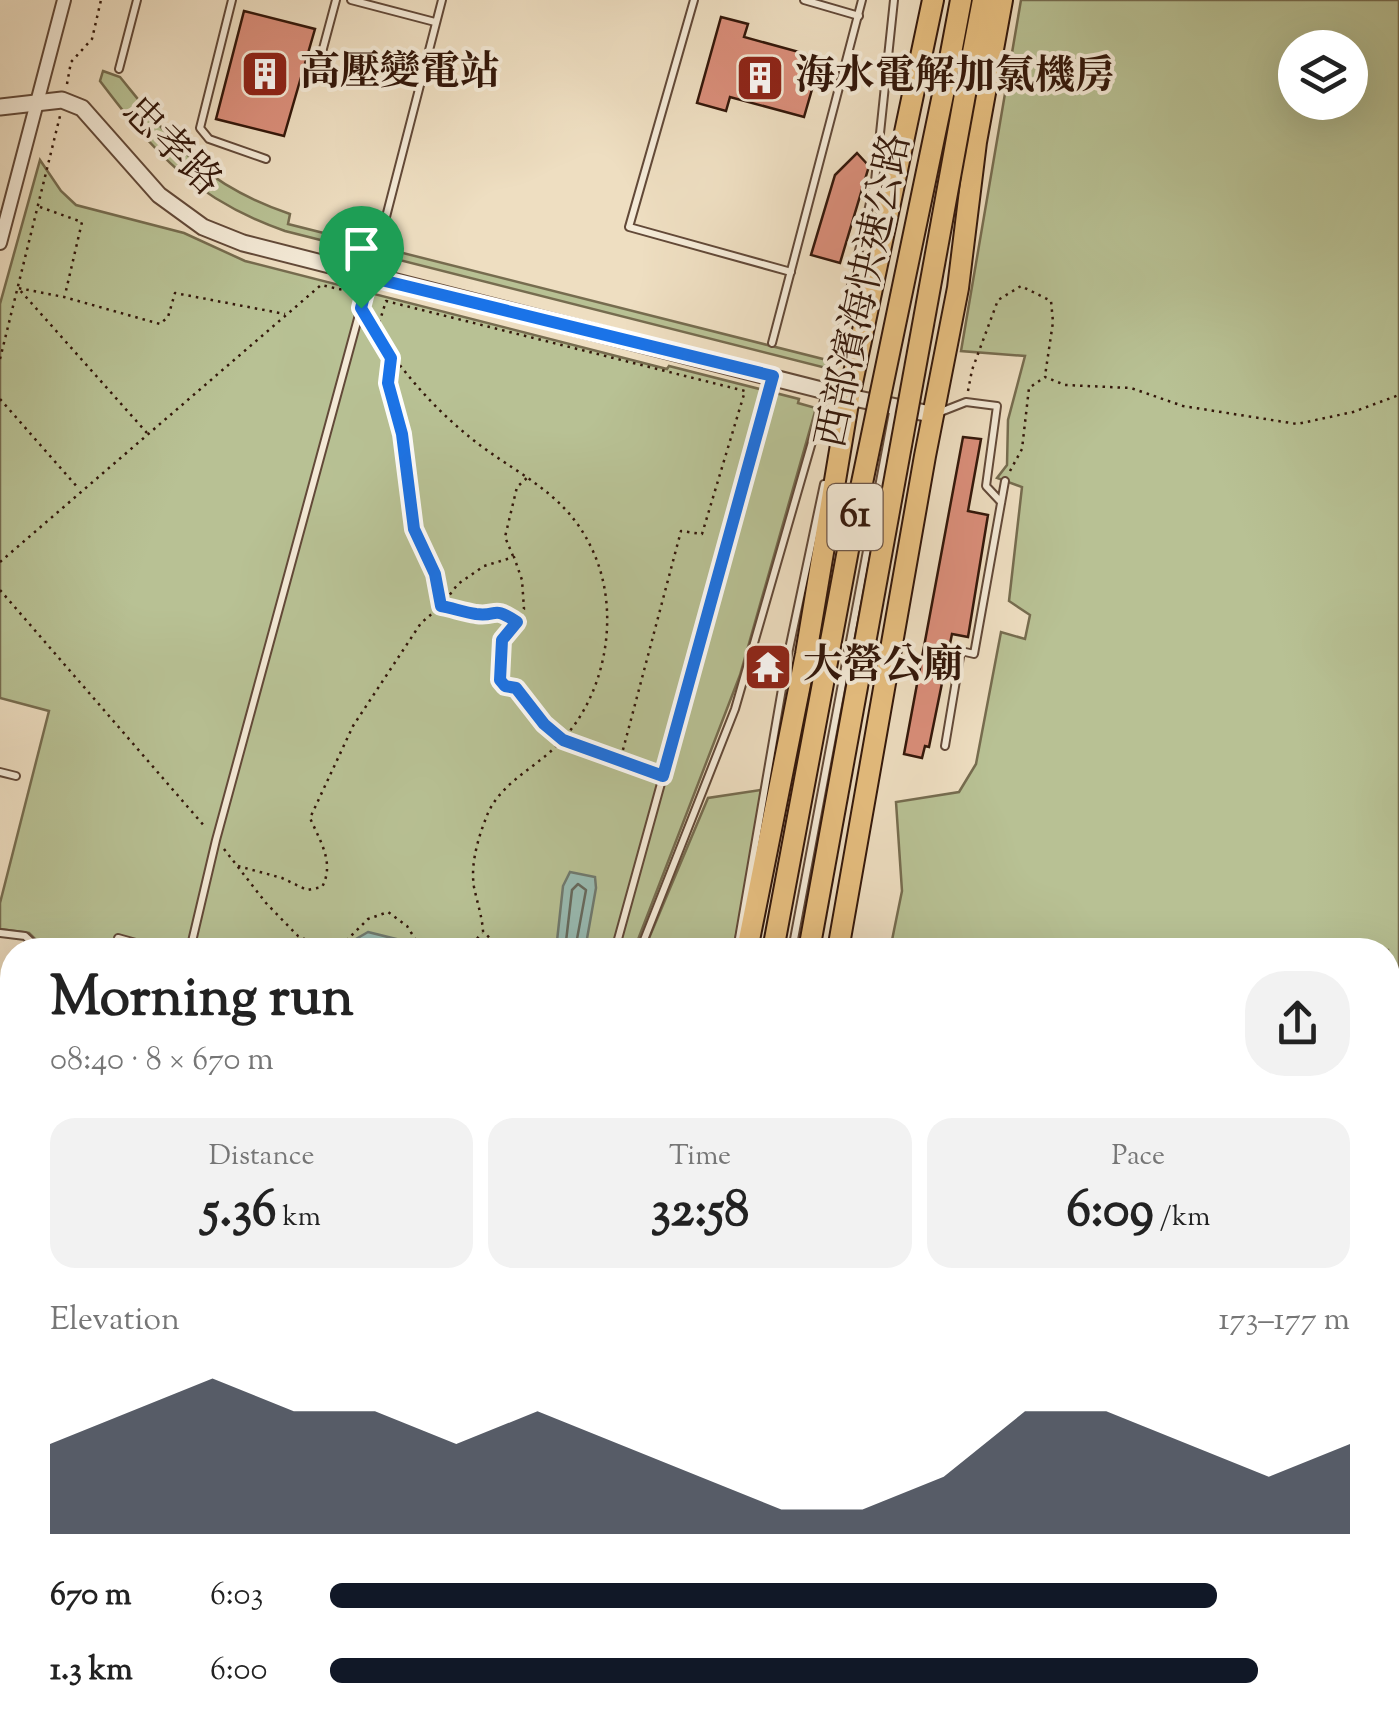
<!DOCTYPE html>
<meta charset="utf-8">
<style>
:root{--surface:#fff;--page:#f2f2f2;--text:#222;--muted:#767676;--accent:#111827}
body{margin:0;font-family:"Sorts Mill Goudy","Noto Serif TC",serif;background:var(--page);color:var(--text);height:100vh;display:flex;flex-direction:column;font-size:38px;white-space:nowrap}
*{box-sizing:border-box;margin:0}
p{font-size:32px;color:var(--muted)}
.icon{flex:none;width:55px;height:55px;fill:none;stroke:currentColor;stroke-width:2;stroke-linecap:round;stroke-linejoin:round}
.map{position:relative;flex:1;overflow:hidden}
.drawer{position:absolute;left:0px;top:938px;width:1400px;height:792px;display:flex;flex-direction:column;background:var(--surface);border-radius:40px 40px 0 0;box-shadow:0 10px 40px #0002}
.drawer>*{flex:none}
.fabs{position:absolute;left:1278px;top:30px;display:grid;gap:20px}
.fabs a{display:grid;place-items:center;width:90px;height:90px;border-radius:50%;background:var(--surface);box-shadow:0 10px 40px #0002;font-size:50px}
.pin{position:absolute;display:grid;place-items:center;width:85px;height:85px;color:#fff;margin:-102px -42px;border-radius:50% 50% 50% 0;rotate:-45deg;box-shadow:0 0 10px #0007}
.pin .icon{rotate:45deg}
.round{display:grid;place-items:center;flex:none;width:105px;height:105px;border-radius:40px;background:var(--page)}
.summary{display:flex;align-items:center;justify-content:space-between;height:170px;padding:0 50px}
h1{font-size:55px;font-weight:800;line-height:75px}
.metrics{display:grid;grid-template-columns:repeat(3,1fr);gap:15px;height:170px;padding:10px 50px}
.metrics div{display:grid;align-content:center;border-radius:25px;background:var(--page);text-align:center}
.metrics b{font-size:50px;font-weight:800}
.metrics small{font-size:28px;font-weight:400}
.metrics p{font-size:28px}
.chart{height:280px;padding:20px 50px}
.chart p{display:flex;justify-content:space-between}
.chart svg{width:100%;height:180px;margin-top:10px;fill:var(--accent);opacity:.7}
ul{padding:0 50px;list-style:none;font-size:32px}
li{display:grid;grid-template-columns:160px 120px 1fr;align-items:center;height:75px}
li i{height:25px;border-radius:12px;background:var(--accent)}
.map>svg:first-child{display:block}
</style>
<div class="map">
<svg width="1399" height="1728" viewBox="0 0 1399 1728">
<rect width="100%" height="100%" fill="#eedec1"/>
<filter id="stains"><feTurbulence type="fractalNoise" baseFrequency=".002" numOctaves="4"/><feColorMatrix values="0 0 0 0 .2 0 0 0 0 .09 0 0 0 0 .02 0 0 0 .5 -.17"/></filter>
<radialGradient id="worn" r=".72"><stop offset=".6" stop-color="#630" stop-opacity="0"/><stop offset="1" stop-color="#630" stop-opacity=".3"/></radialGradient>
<!-- green -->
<g fill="#b8c194" stroke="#766c4f" stroke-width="2.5" fill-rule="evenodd">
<path d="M 1021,0 L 1399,0 L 1399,1057 L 1388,1106 L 1388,950 L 890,950 L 902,891 L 896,802 L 959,792 L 976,764 L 1001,632 L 1025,639 L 1030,615 L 1009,601 L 1022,487 L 997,478 L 1007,465 L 1008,420 L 1025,356 L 961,351 ZM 1295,48 L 1350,48 L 1350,102 L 1295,102 Z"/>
<path d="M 103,71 L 120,77 C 176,146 202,184 290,214 L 288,224 L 827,360 L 826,368 L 285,231 C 196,200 156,155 100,81 Z"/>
<polygon points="40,160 61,191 76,205 184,233 245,261 667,369 669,366 799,399 798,403 816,408 740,675 634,950 46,950 29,933 0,929 0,903 49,711 0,698 0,304"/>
<polygon points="767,789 733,950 644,950 708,798"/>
<polygon points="0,1220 12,1235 12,1359 0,1353"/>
<polygon points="59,1718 217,1718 212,1728 55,1728"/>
<polygon points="263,1718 603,1718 603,1728 274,1728"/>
<polygon points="751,1718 1195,1718 1191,1728 754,1728"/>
</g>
<!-- water -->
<g fill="#99bcb3" stroke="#707a6f" stroke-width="2.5">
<polygon points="570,872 595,877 596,888 585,950 556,950 563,886"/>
<polygon points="368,932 400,940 410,950 337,950"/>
<polygon points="0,1357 12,1363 12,1718 51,1718 50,1728 0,1728"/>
</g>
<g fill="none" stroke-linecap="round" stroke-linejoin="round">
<!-- shore -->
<polyline stroke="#666a5e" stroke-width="2.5" points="565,950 572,890 578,884 586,890 575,950"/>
</g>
<!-- building -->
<g fill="#da8e7a" stroke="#33170a" stroke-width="2.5">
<polygon points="244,11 315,29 284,136 216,119"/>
<polygon points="721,17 748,24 744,37 821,58 804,117 730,97 726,111 697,103"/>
<polygon points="857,153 869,166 840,263 811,255 835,175"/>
<polygon points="963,437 981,439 968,511 988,515 968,637 952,634 929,747 925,746 922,758 904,754"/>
<polygon points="766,654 780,662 770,679 756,671"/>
<polygon points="12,1075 12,1131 0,1126 0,1104"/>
</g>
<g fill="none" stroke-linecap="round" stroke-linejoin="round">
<!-- service casing -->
<g stroke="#624938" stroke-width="10">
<g id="service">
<polyline points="232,0 200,128 209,139 266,159"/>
<polyline points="351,0 435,22"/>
<polyline points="694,0 629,227 791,272"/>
<polyline points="804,0 859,16"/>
<polyline points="119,69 137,0"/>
<polyline points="317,71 336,0"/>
<polyline points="379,244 442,0"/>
<polyline points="772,343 862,0"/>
<polyline points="938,413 966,402 997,406 986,486 1001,502"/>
<polyline points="945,746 961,651 974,654 1005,481"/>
<polyline points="0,772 16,776"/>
<polyline points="0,933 25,936 40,950"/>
<polyline points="118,938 161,950"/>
<polyline points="190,950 216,840 369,278"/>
<polyline points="615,950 773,378"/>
<polyline points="640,950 735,709 827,390 875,181 894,0"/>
<polyline points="737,950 788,654 824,484"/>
<polyline points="792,950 894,407"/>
<polyline points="0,1194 12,1209"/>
<polyline points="321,1718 327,1728"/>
<polyline points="633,1718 633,1728"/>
<polyline points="218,1728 223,1718"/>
<polyline points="669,1728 669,1718"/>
<polyline points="703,1728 704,1718"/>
</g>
</g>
<!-- minor casing -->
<g stroke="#624938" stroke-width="16">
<polyline id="minor" points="0,243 64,0"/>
</g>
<!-- tertiary casing -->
<g stroke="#624938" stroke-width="19">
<polyline id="tertiary" points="0,107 62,100 82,108 159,195 203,227 243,243 849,397 935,415"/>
</g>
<!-- trunk casing -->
<g stroke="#33170a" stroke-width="24">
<g id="trunk">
<polyline points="945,85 961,0"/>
<polyline points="966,89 983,0"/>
<polyline points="747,950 806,654 849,397 933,0"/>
<polyline points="838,950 925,456 958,288 976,142 1002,0"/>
<polyline points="651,1728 652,1718"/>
<polyline points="689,1728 690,1718"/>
</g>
</g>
<!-- path -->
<g stroke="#33170a" stroke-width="2.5" stroke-dasharray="2.5 5" stroke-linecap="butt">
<polyline points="67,84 71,62 92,39 101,0"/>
<polyline points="40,207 82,222 65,295"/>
<path d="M 370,322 C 400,370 435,411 481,446 C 523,477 566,495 591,547 C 621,607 608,690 563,739 C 540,766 503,780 488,813 C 479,835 470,863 474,887 C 477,902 482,916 483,931 L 501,950"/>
<polyline points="377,330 386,301 745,391 702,534 681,531 620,761"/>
<polyline points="0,359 60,116"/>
<path d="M 391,359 L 388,383 L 402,434 L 415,529 L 435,573 L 441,606 C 452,608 464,612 476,614 C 499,616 493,606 517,623"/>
<polyline points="968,391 972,370 998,300 1021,286 1051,301 1053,322 1045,376"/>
<polyline points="0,399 79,489"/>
<polyline points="147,433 18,288 64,297 160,324 168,317 175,293 285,314"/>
<polyline points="1010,471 1022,449 1029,388 1045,377 1065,385 1131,388 1183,406 1297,424 1353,412 1399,395"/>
<polyline points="513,556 505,537 517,487 528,477"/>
<polyline points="0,562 321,285 348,291 351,295"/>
<polyline points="0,590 206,828"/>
<polyline points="224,849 266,903 298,936 319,946 348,939 368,919 388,912 407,926 422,950"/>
<path d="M 238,866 L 282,878 L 307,890 L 322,887 C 335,863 320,841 310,818 L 353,726 L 421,623 L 441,606 L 458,584 L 484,566 L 514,557 L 522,580 L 524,609 L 502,639 L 500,680 L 505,686 L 517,688 L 544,724 L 563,740 L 652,772"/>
<polyline points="467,950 482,933"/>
<polyline points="716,1728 717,1718"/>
<polyline points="776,1728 782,1718"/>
</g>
<!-- service -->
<use href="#service" stroke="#f4ead7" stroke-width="6"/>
<!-- minor -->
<use href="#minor" stroke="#f4ead7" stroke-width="12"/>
<!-- tertiary -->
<use href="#tertiary" stroke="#f4ead7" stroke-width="15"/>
<!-- trunk -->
<use href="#trunk" stroke="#e7bf80" stroke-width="20"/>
<!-- trunk-bridge casing -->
<g stroke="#33170a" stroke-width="24" stroke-linecap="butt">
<g id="trunk-bridge">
<polyline points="773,950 848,550 945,85"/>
<polyline points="809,950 966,89"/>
</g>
</g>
<!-- trunk-bridge -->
<use href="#trunk-bridge" stroke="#e7bf80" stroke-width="20"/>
</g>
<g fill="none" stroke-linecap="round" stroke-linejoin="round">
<!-- route casing -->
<g stroke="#fff" stroke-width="20">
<path id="route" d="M 369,277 L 773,376 L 663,776 L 563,740 L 544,724 L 516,688 L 505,686 L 500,680 L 502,640 L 517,622 C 491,605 499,617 476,614 C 464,612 452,608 441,606 L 435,574 L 414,529 L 402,434 L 388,383 L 391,358 L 361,308 Z"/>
</g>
<!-- route -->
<use href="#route" stroke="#1a73e8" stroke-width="12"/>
</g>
<!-- icons -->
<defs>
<g id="building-square" transform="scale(2.5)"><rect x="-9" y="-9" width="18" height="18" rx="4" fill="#8f2418" stroke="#f4ead7"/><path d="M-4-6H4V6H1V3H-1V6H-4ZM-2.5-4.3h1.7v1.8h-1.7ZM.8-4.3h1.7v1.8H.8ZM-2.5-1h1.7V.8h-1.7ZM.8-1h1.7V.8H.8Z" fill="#fff"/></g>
<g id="temple-square" transform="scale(2.5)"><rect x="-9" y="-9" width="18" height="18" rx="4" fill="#8f2418" stroke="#f4ead7"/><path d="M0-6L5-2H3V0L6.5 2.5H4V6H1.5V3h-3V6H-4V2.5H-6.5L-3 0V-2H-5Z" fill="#fff"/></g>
</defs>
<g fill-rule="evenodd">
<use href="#building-square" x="265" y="74"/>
<use href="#building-square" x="760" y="78"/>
<use href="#temple-square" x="768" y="667"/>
</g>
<g text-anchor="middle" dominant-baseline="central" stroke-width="8" stroke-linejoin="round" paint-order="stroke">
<!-- shield labels -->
<rect fill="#f4ead7" stroke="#6d5648" stroke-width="2.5" x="827.5" y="484" width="55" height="66" rx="8"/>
<g font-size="38" font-weight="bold" fill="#33170a">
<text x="855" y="517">61</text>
</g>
<!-- poi labels -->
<g font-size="40" font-weight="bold" fill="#33170a" stroke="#f4ead7" text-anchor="start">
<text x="300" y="74">高壓變電站</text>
<text x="795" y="78">海水電解加氯機房</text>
<text x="803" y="667">大營公廟</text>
</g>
<!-- street labels -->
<g font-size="40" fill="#33170a" stroke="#f4ead7">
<text transform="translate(170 148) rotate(45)">忠孝路</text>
<text transform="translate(866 291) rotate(-78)">西部濱海快速公路</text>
</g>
</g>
<rect width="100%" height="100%" filter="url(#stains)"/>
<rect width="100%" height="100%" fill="url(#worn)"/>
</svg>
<div class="fabs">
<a><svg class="icon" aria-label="layers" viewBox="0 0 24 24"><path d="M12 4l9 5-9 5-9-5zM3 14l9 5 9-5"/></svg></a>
</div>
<div class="pin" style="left:361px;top:308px;background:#1e9e55"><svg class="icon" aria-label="arrive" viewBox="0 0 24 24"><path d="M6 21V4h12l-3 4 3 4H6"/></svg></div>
<section class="drawer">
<div class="summary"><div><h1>Morning run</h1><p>08:40 · 8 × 670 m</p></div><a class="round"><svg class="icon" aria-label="share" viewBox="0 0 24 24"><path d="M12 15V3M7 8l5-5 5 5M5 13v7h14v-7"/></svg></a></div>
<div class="metrics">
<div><p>Distance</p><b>5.36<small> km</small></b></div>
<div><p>Time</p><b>32:58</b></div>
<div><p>Pace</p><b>6:09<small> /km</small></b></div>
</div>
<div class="chart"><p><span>Elevation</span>173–177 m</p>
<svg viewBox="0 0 160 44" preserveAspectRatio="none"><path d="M0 44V22L10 14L20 6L30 14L40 14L50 22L60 14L70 22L80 30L90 38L100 38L110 30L120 14L130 14L140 22L150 30L160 22V44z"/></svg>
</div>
<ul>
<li><b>670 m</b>6:03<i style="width:87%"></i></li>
<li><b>1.3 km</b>6:00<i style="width:91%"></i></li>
</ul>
</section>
</div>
